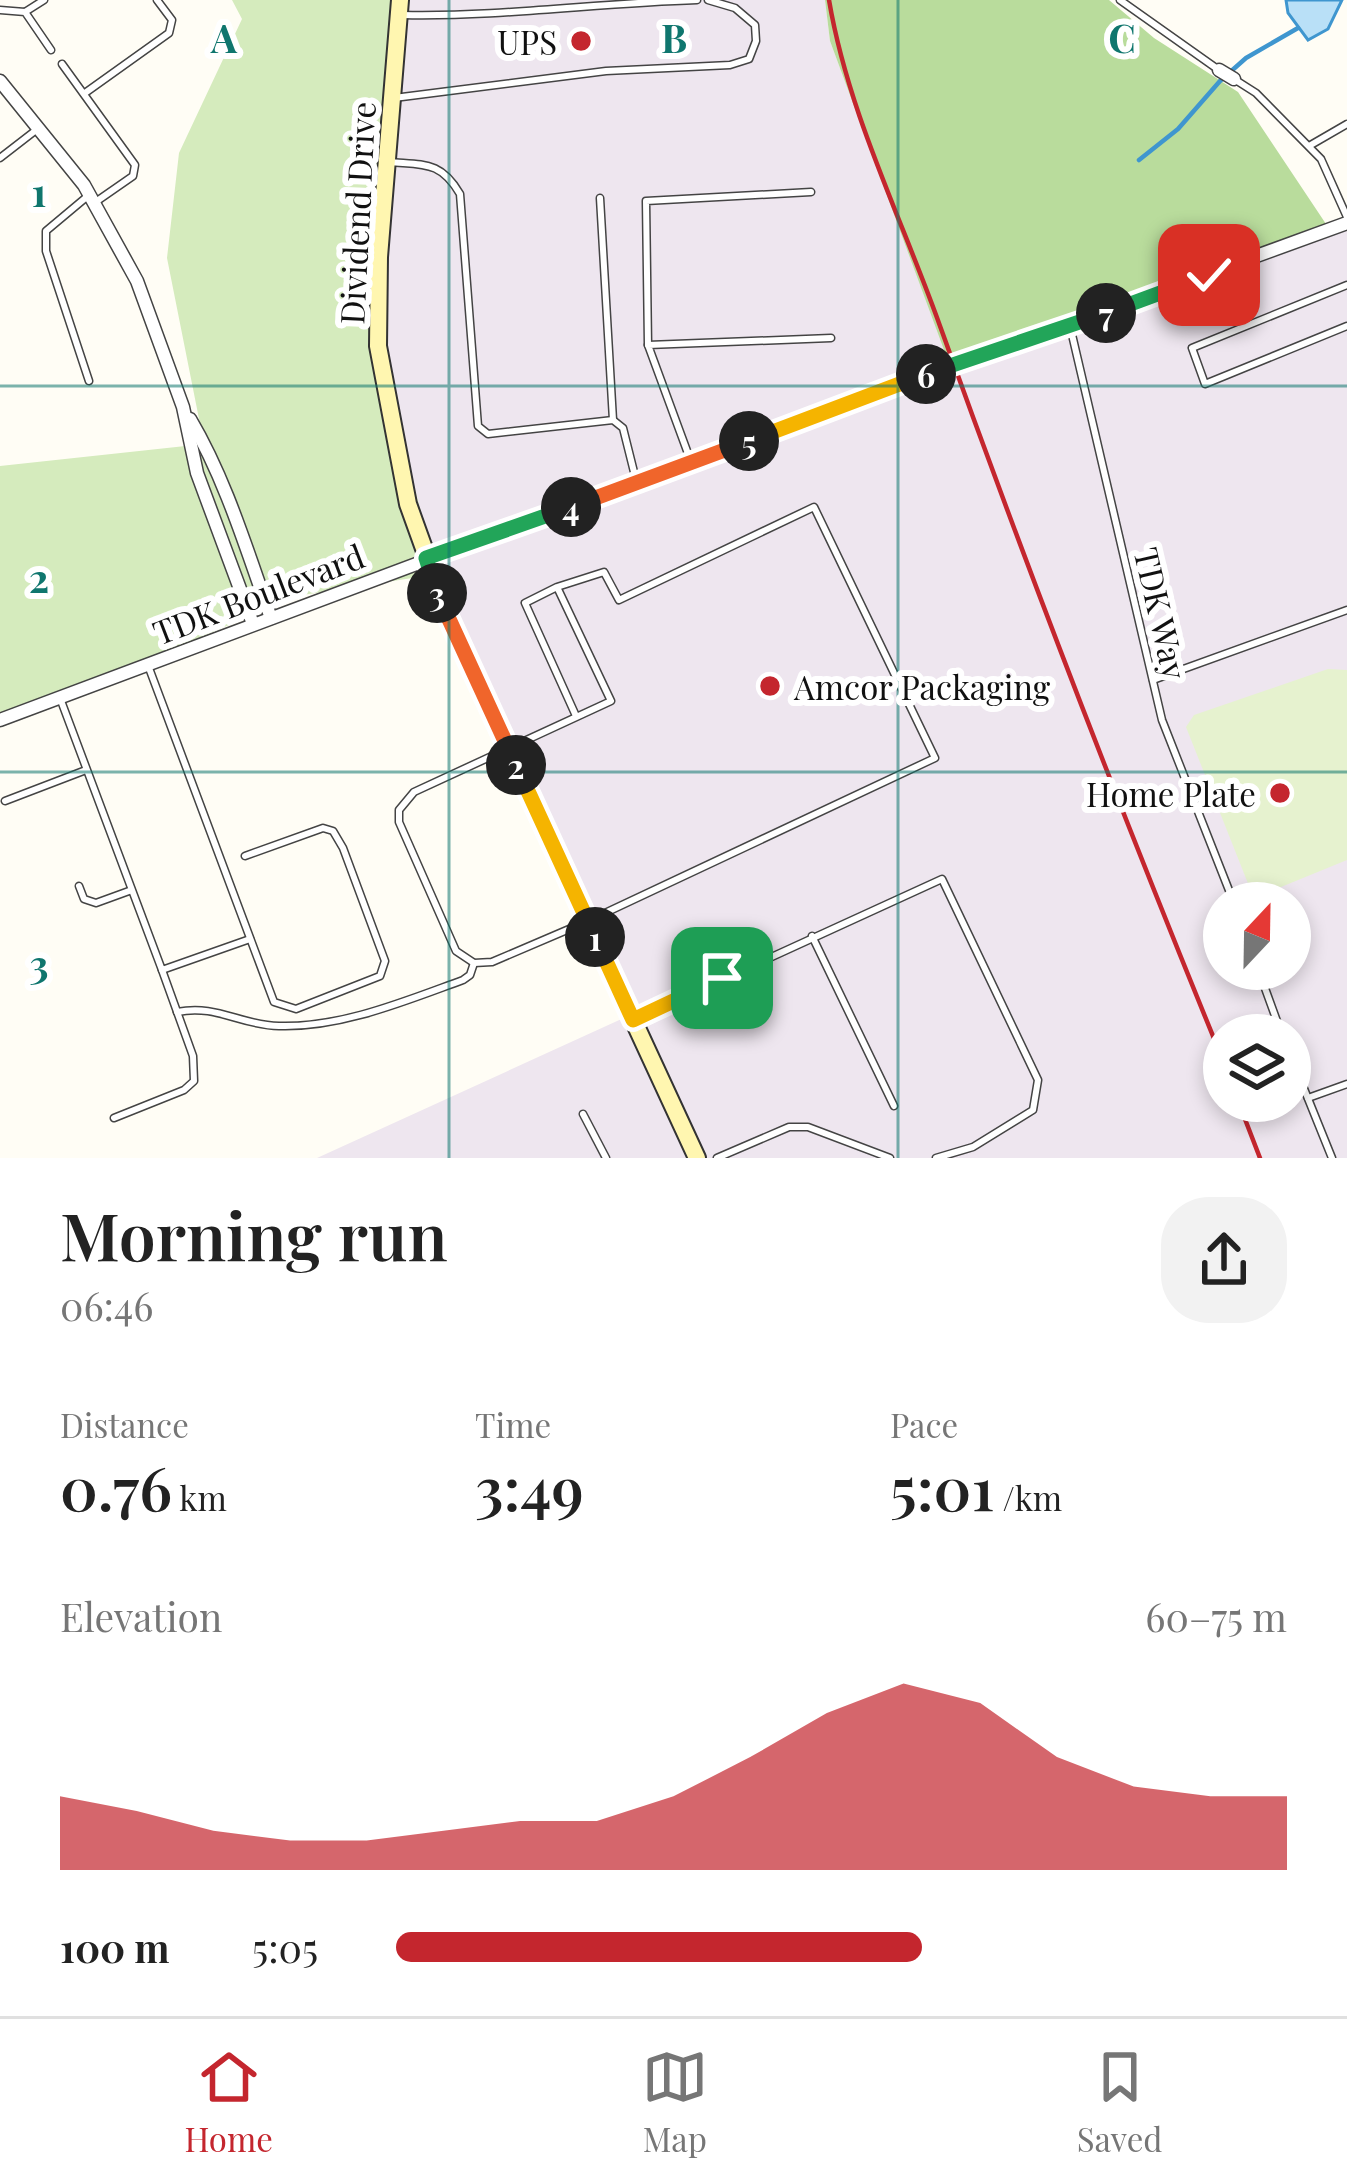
<!DOCTYPE html>
<meta charset="utf-8">
<style>
:root{--surface:#fff;--page:#f2f2f2;--text:#222;--muted:#767676;--line:#e0e0e0;--accent:#c4262e}
body{margin:0;font-family:"Playfair Display",serif;background:var(--page);color:var(--text);height:100vh;display:flex;flex-direction:column;font-size:45px;white-space:nowrap}
*{box-sizing:border-box;margin:0}
p{font-size:39px;color:var(--muted)}
.icon{flex:none;width:66px;height:66px;fill:none;stroke:currentColor;stroke-width:2;stroke-linecap:round;stroke-linejoin:round}
.map{position:relative;height:1158px;overflow:hidden}
.details{display:flex;flex-direction:column;background:var(--surface);flex:1}
.details>*{flex:none}
.needle{width:78px;rotate:22deg}
.controls{position:absolute;left:1203px;top:882px;display:grid;gap:24px}
.controls a{display:grid;place-items:center;width:108px;height:108px;border-radius:50%;background:var(--surface);box-shadow:0 6px 18px #0003;font-size:60px}
.pin{position:absolute;display:grid;place-items:center;width:102px;height:102px;color:#fff;margin:-51px;border-radius:24px;box-shadow:0 6px 18px #0006}
.km{position:absolute;width:60px;height:60px;margin:-30px;border-radius:50%;background:#222;color:#fff;font-size:33px;line-height:60px;text-align:center}
.round{display:grid;place-items:center;flex:none;width:126px;height:126px;border-radius:48px;background:var(--page)}
.overview{display:flex;align-items:center;justify-content:space-between;height:204px;padding:0 60px}
h1{font-size:66px;font-weight:600;line-height:90px}
.metrics{display:grid;grid-template-columns:repeat(3,1fr);gap:18px;height:204px;padding:12px 60px}
.metrics div{display:grid;align-content:center}
.metrics b{font-size:60px;font-weight:600}
.metrics small{font-size:33px;font-weight:400}
.metrics p{font-size:33px}
.chart{height:336px;padding:24px 60px}
.chart p{display:flex;justify-content:space-between}
.chart svg{width:100%;height:216px;margin-top:12px;fill:var(--accent);opacity:.7}
ul{padding:0 60px;list-style:none;font-size:39px}
li{display:grid;grid-template-columns:192px 144px 1fr;align-items:center;height:90px}
li i{height:30px;border-radius:15px;background:var(--accent)}
.tab-bar{display:flex;justify-content:space-around;align-items:center;height:168px;border-top:3px solid var(--line);background:var(--surface);font-size:33px;color:var(--muted)}
.tab-bar a{display:grid;justify-items:center;gap:6px}
.tab-bar .on{color:var(--accent)}
.map>svg:first-child{display:block}
</style>
<div class="map">
<svg width="1347" height="1158" viewBox="0 0 1347 1158">
<rect width="100%" height="100%" fill="#fffdf5"/>
<!-- industrial -->
<path fill="#eee6ef" fill-rule="evenodd" d="M 393,0 L 825,0 L 830,41 L 951,366 L 1347,216 L 1347,1158 L 317,1158 L 639,1011 L 438,574 L 380,362 L 395,145 ZM 1224,903 L 1290,903 L 1290,969 L 1224,969 ZM 1224,1035 L 1290,1035 L 1290,1101 L 1224,1101 Z"/>
<!-- green -->
<polygon fill="#d5ebbd" points="232,0 393,0 395,145 380,362 438,574 296,596 69,694 0,718 0,466 204,444 167,258 179,153 242,19"/>
<!-- forest -->
<polygon fill="#b9dc9c" points="825,0 1109,0 1154,38 1238,92 1326,224 950,366 830,41"/>
<!-- pitch -->
<polygon fill="#e6f2cf" points="1328,669 1347,670 1347,860 1259,896 1251,891 1186,727 1194,715"/>
<!-- water -->
<polygon fill="#b9e0f7" stroke="#3f96cf" stroke-width="3" points="1286,0 1342,0 1328,29 1308,40 1288,13"/>
<g fill="none" stroke-linecap="round" stroke-linejoin="round">
<!-- stream -->
<polyline stroke="#3f96cf" stroke-width="4.5" points="1139,160 1178,129 1220,81 1246,58 1298,28"/>
<!-- lane casing -->
<g stroke="#444" stroke-width="9">
<g id="lane">
<polyline points="1120,0 1216,68"/>
<polyline points="0,10 25,12 51,50"/>
<polyline points="25,12 44,0"/>
<path d="M 403,15 C 501,17 599,3 697,0"/>
<polyline points="62,64 135,165 133,176 97,201"/>
<polyline points="1234,79 1256,93 1321,159 1347,217"/>
<polyline points="85,93 169,33 172,20 157,0"/>
<polyline points="394,98 606,71 730,65 749,59 756,41 755,25 735,8 708,0"/>
<polyline points="1309,146 1347,124"/>
<polyline points="0,158 40,127"/>
<path d="M 390,162 C 424,165 441,161 460,194 L 478,426 L 488,434 L 613,420 L 623,428 L 636,480"/>
<polyline points="89,195 46,231 46,251 89,381"/>
<polyline points="600,198 613,420"/>
<polyline points="1347,285 1192,348 1205,384 1347,326"/>
<polyline points="1070,326 1162,720 1234,903"/>
<polyline points="648,345 646,201 811,192"/>
<polyline points="690,459 648,345 831,338"/>
<polyline points="557,587 604,572 619,600 814,507 935,758 588,921 492,962 474,963 456,951 399,822 399,810 414,792 611,701 557,587 525,603 576,716"/>
<polyline points="149,668 274,1002 296,1009 380,976 385,961 343,848 333,831 323,828 245,856"/>
<polyline points="1153,680 1347,610"/>
<polyline points="60,698 162,970 250,939"/>
<polyline points="5,801 86,770"/>
<polyline points="79,886 84,899 96,903 129,891"/>
<polyline points="812,936 894,1106"/>
<polyline points="1258,969 1282,1035"/>
<path d="M 177,1012 C 217,1004 239,1025 279,1026 C 341,1028 405,1001 463,980 L 470,975 L 474,963"/>
<polyline points="636,1019 942,879 1038,1080 1033,1110 973,1147 936,1158"/>
<polyline points="1290,1054 1332,1158"/>
<polyline points="1308,1098 1347,1084"/>
<polyline points="583,1114 606,1158"/>
<polyline points="114,1118 184,1090 194,1081 193,1056 162,970"/>
<polyline points="717,1158 789,1127 808,1127 890,1158"/>
</g>
</g>
<!-- street casing -->
<g stroke="#444" stroke-width="15">
<g id="street">
<polyline points="1219,70 1234,79"/>
<polyline points="0,81 84,185 137,281 183,407 197,473 253,624"/>
<polyline points="1001,349 1347,223"/>
<path d="M 190,419 C 226,480 247,551 271,618"/>
<polyline points="0,720 897,384"/>
</g>
</g>
<!-- secondary casing -->
<g stroke="#333" stroke-width="20">
<polyline id="secondary" points="400,0 379,257 378,346 408,504 454,632 697,1158"/>
</g>
<!-- lane -->
<use href="#lane" stroke="#fff" stroke-width="6"/>
<!-- street -->
<use href="#street" stroke="#fff" stroke-width="12"/>
<!-- secondary -->
<use href="#secondary" stroke="#fff6b0" stroke-width="16"/>
<!-- rail -->
<g stroke="#c4262e" stroke-width="4.5">
<path d="M 829,0 C 848,113 902,219 940,326 C 1029,574 1124,819 1224,1063"/>
<polyline points="1238,1101 1260,1158"/>
</g>
<!-- street-bridge casing -->
<g stroke="#444" stroke-width="15" stroke-linecap="butt">
<polyline id="street-bridge" points="897,384 1001,349"/>
</g>
<!-- street-bridge -->
<use href="#street-bridge" stroke="#fff" stroke-width="12"/>
</g>
<g fill="none" stroke-linecap="round" stroke-linejoin="round">
<!-- split-1 casing -->
<g stroke="#fff" stroke-width="24">
<polyline id="split-1" points="595,937 633,1020 722,978"/>
</g>
<!-- split-2 casing -->
<g stroke="#fff" stroke-width="24">
<polyline id="split-2" points="516,765 595,937"/>
</g>
<!-- split-3 casing -->
<g stroke="#fff" stroke-width="24">
<polyline id="split-3" points="437,593 516,765"/>
</g>
<!-- split-4 casing -->
<g stroke="#fff" stroke-width="24">
<polyline id="split-4" points="437,593 426,558 571,507"/>
</g>
<!-- split-5 casing -->
<g stroke="#fff" stroke-width="24">
<polyline id="split-5" points="571,507 749,441"/>
</g>
<!-- split-6 casing -->
<g stroke="#fff" stroke-width="24">
<polyline id="split-6" points="749,441 926,374"/>
</g>
<!-- split-7 casing -->
<g stroke="#fff" stroke-width="24">
<polyline id="split-7" points="926,374 1106,313"/>
</g>
<!-- split-8 casing -->
<g stroke="#fff" stroke-width="24">
<polyline id="split-8" points="1106,313 1209,275"/>
</g>
<!-- split-1 -->
<use href="#split-1" stroke="#f5b400" stroke-width="15"/>
<!-- split-2 -->
<use href="#split-2" stroke="#f5b400" stroke-width="15"/>
<!-- split-3 -->
<use href="#split-3" stroke="#f0652b" stroke-width="15"/>
<!-- split-4 -->
<use href="#split-4" stroke="#22a559" stroke-width="15"/>
<!-- split-5 -->
<use href="#split-5" stroke="#f0652b" stroke-width="15"/>
<!-- split-6 -->
<use href="#split-6" stroke="#f5b400" stroke-width="15"/>
<!-- split-7 -->
<use href="#split-7" stroke="#22a559" stroke-width="15"/>
<!-- split-8 -->
<use href="#split-8" stroke="#22a559" stroke-width="15"/>
</g>
<!-- grid -->
<path fill="none" stroke="#0f766e" stroke-width="3" stroke-opacity="0.55" d="M 449,0 L 449,1158M 898,0 L 898,1158M 0,386 L 1347,386M 0,772 L 1347,772"/>
<!-- markers -->
<g fill="#c4262e" stroke="#fff" stroke-width="4.5">
<circle cx="581" cy="41" r="12"/>
<circle cx="770" cy="686" r="12"/>
<circle cx="1280" cy="793" r="12"/>
</g>
<g text-anchor="middle" dominant-baseline="central" stroke-width="12" stroke-linejoin="round" paint-order="stroke">
<!-- poi labels -->
<g font-size="33" fill="#111" stroke="#fff" text-anchor="end">
<text x="557" y="41">UPS</text>
<text x="794" y="686" text-anchor="start">Amcor Packaging</text>
<text x="1256" y="793">Home Plate</text>
</g>
<!-- street labels -->
<g font-size="33" fill="#111" stroke="#fff">
<text transform="translate(356 213) rotate(-87)">Dividend Drive</text>
<text transform="translate(258 593) rotate(-21)">TDK Boulevard</text>
<text transform="translate(1162 613) rotate(77)">TDK Way</text>
</g>
</g>
<g font-size="39" text-anchor="middle" font-weight="bold" fill="#0f766e" stroke="#fff" stroke-width="12" stroke-linejoin="round" paint-order="stroke">
<text x="224" y="53">A</text>
<text x="674" y="53">B</text>
<text x="1122" y="53">C</text>
<text x="39" y="207">1</text>
<text x="39" y="593">2</text>
<text x="39" y="979">3</text>
</g>
</svg>
<div class="controls">
<a><svg class="needle" viewBox="-14 -14 28 28"><path d="M0-13l5 13h-10z" fill="#e53935"/><path d="M0 13l5-13h-10z" fill="#767676"/></svg></a>
<a><svg class="icon" aria-label="layers" viewBox="0 0 24 24"><path d="M12 4l9 5-9 5-9-5zM3 14l9 5 9-5"/></svg></a>
</div>
<div class="pin" style="left:722px;top:978px;background:#1e9e55"><svg class="icon" aria-label="arrive" viewBox="0 0 24 24"><path d="M6 21V4h12l-3 4 3 4H6"/></svg></div>
<div class="pin" style="left:1209px;top:275px;background:#d93025"><svg class="icon" aria-label="check" viewBox="0 0 24 24"><path d="M5 12l5 5 9-10"/></svg></div>
<b class="km" style="left:595px;top:937px">1</b>
<b class="km" style="left:516px;top:765px">2</b>
<b class="km" style="left:437px;top:593px">3</b>
<b class="km" style="left:571px;top:507px">4</b>
<b class="km" style="left:749px;top:441px">5</b>
<b class="km" style="left:926px;top:374px">6</b>
<b class="km" style="left:1106px;top:313px">7</b>
</div>
<section class="details">
<div class="overview"><div><h1>Morning run</h1><p>06:46</p></div><a class="round"><svg class="icon" aria-label="share" viewBox="0 0 24 24"><path d="M12 15V3M7 8l5-5 5 5M5 13v7h14v-7"/></svg></a></div>
<div class="metrics">
<div><p>Distance</p><b>0.76<small> km</small></b></div>
<div><p>Time</p><b>3:49</b></div>
<div><p>Pace</p><b>5:01<small> /km</small></b></div>
</div>
<div class="chart"><p><span>Elevation</span>60–75 m</p>
<svg viewBox="0 0 160 44" preserveAspectRatio="none"><path d="M0 44V29L10 32L20 36L30 38L40 38L50 36L60 34L70 34L80 29L90 21L100 12L110 6L120 10L130 21L140 27L150 29L160 29V44z"/></svg>
</div>
<ul>
<li><b>100 m</b>5:05<i style="width:59%"></i></li>
</ul>
</section>
<nav class="tab-bar">
<a class="on"><svg class="icon" aria-label="home" viewBox="0 0 24 24"><path d="M3 11l9-7 9 7M6 9v11h12V9"/></svg>Home</a>
<a><svg class="icon" aria-label="map" viewBox="0 0 24 24"><path d="M3 6l6-2 6 2 6-2v14l-6 2-6-2-6 2zM9 4v14M15 6v14"/></svg>Map</a>
<a><svg class="icon" aria-label="saved" viewBox="0 0 24 24"><path d="M7 4h10v16l-5-4-5 4z"/></svg>Saved</a>
</nav>
